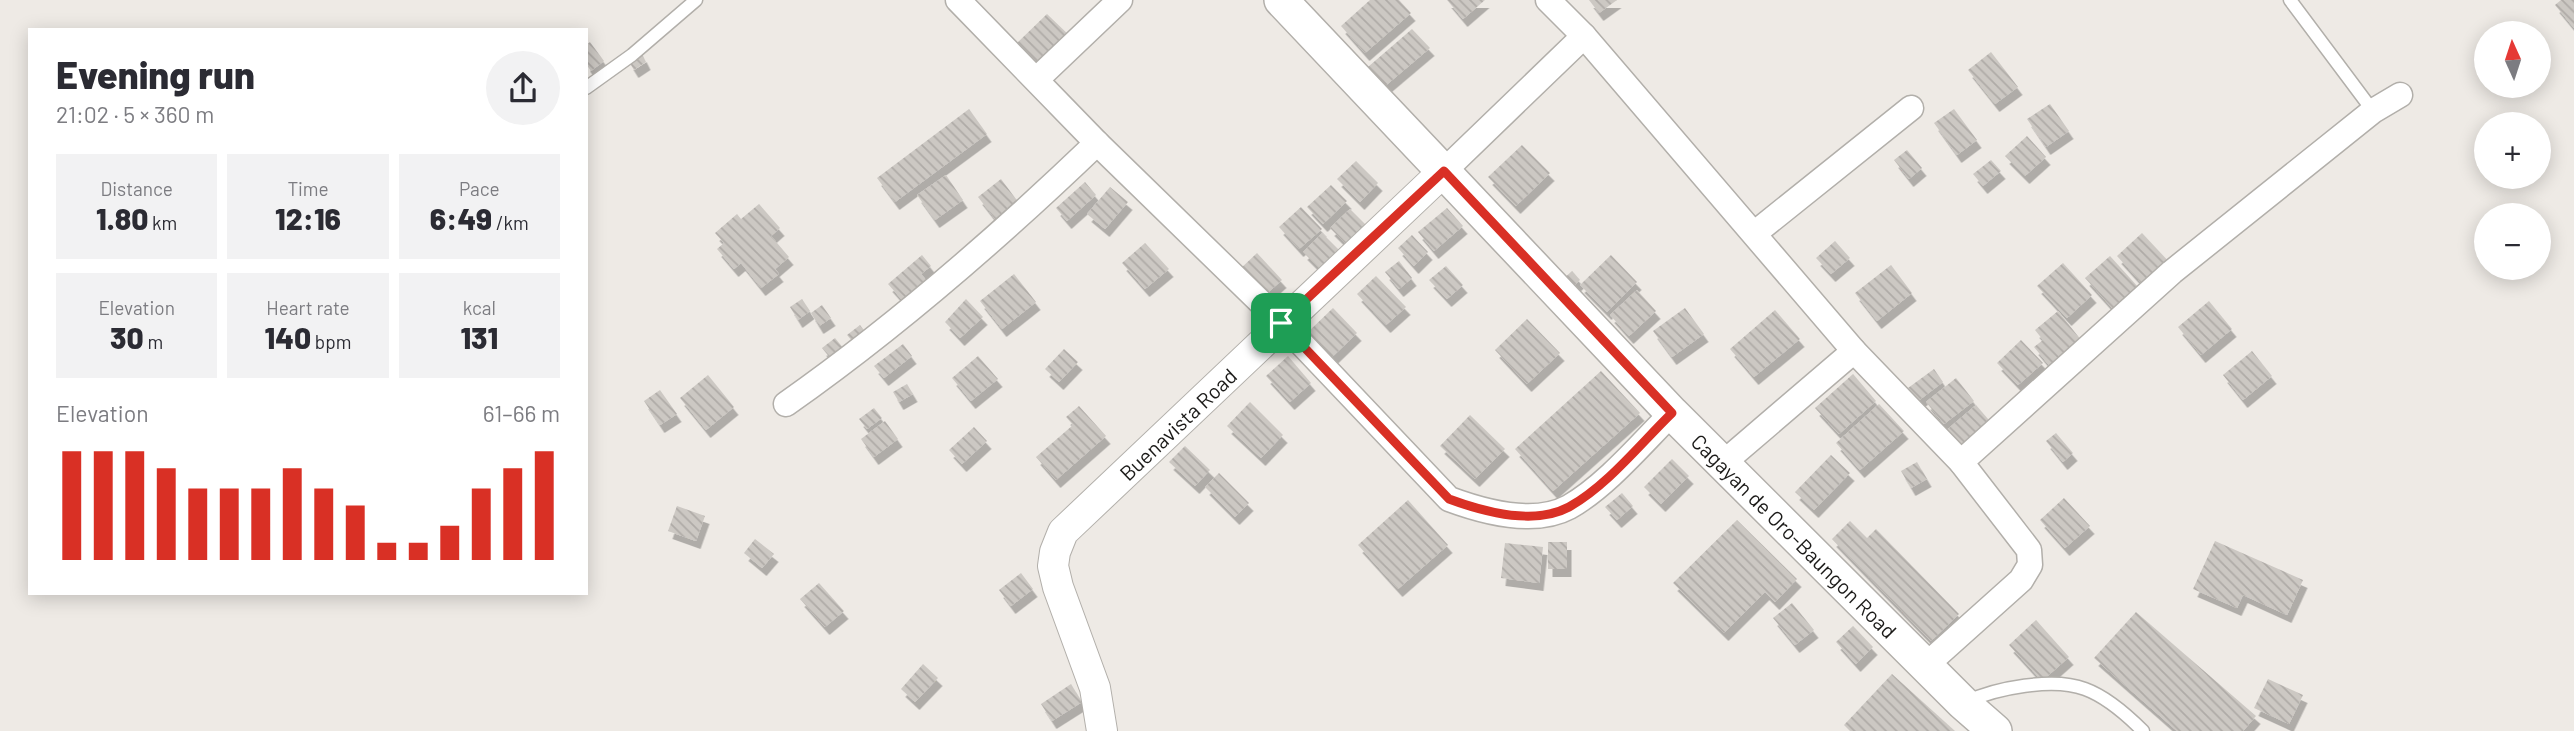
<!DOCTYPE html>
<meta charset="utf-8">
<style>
:root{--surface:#fff;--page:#f2f2f3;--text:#2b2b33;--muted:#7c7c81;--accent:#d93025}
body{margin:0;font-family:Barlow,sans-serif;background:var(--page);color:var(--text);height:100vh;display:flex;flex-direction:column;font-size:26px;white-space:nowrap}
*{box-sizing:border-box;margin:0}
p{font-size:23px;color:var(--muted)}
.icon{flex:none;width:38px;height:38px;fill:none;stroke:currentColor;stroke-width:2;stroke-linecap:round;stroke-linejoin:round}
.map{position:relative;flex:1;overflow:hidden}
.details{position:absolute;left:28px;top:28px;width:560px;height:567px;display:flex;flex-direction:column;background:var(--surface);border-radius:0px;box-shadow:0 4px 18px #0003}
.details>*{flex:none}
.needle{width:46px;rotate:357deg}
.fabs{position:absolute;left:2474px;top:21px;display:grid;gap:14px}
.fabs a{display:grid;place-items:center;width:77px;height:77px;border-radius:50%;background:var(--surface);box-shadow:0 4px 18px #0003;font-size:35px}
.pin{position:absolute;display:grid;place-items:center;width:60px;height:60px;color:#fff;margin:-30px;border-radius:14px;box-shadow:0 4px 10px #0006}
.round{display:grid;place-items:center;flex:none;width:74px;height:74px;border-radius:37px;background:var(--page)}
.head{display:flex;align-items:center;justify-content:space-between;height:119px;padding:0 28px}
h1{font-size:38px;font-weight:800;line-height:52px}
.figures{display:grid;grid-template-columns:repeat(3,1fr);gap:10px;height:119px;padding:7px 28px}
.figures div{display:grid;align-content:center;border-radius:0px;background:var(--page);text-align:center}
.figures b{font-size:30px;font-weight:800}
.figures small{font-size:19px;font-weight:400}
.figures p{font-size:19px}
.chart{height:196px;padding:14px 28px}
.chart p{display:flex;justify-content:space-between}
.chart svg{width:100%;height:126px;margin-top:7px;stroke:var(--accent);stroke-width:6}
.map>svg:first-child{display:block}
</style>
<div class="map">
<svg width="2574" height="731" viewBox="0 0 2574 731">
<defs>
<pattern id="building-back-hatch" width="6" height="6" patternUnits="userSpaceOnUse" patternTransform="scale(1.75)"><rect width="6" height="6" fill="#ccc8c3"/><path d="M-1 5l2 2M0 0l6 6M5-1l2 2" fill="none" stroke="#afaba7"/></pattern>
<filter id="shadow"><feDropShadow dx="4.5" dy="8" stdDeviation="0" flood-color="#0004"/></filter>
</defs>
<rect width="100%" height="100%" fill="#eeeae5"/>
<!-- building -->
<g fill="url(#building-back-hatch)" filter="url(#shadow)">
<polygon points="1370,0 1399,0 1411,13 1365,53 1341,26"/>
<polygon points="1447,0 1485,0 1463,19"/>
<polygon points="1589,0 1617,0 1599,13"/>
<polygon points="2561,0 2574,0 2574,28 2555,5"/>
<polygon points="1047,14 1072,38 1042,68 1017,43"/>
<polygon points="1412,29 1430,48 1378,92 1361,73"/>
<polygon points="590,42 604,61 591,71 586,64 586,45"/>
<polygon points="1991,52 2018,87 1995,104 1968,70"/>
<polygon points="642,54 646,62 634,70 629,62"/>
<polygon points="2050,104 2069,131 2046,147 2027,119"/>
<polygon points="969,109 987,134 895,202 877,178"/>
<polygon points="1954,109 1977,140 1957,155 1934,123"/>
<polygon points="2027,136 2046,157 2025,176 2005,156"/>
<polygon points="1522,145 1550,173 1516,206 1488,177"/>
<polygon points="1907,150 1922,168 1909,179 1894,160"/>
<polygon points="1991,160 2001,171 1983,186 1973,174"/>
<polygon points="1356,161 1378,183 1360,202 1337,179"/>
<polygon points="946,175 963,200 935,220 917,195"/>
<polygon points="1001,179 1022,207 999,224 978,197"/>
<polygon points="1085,182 1096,195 1067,221 1056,208"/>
<polygon points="1331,185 1347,201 1323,224 1307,207"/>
<polygon points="1110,187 1128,202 1105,229 1087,214"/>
<polygon points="759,204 780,228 771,236 789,257 775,269 779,274 761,288 741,263 734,269 717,249 724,243 715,233 737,214 741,219"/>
<polygon points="1301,207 1322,229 1299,249 1279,227"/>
<polygon points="1447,208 1463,226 1434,251 1418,232"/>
<polygon points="1350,209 1370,229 1350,248 1330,228"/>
<polygon points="1322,233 1346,257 1327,276 1303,252"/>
<polygon points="2142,233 2172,265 2146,288 2117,256"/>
<polygon points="1412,235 1428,252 1414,266 1398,248"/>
<polygon points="1835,241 1850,258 1831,274 1816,258"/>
<polygon points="1145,243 1169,269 1145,289 1122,263"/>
<polygon points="1257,253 1282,280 1263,297 1238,271"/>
<polygon points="922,255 931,266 921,274 926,280 903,301 888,284"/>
<polygon points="1611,255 1637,282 1607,312 1580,285"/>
<polygon points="2110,256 2139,288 2114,310 2085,278"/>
<polygon points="1399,261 1412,278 1399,289 1385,272"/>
<polygon points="2063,263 2092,295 2067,318 2037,286"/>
<polygon points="1891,265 1912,293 1877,321 1855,293"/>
<polygon points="1446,266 1463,285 1447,299 1429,280"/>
<polygon points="1572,271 1580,280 1569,290 1561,281"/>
<polygon points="1014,274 1036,302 1002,329 980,301"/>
<polygon points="1376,276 1406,307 1386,325 1357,294"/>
<polygon points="1637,290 1656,311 1629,336 1610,315"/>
<polygon points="802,299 810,311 798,320 790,307"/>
<polygon points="966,299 983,317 960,338 945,322"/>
<polygon points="2209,301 2232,329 2201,355 2178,327"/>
<polygon points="822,305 831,318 819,326 811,313"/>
<polygon points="1333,308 1357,333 1331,358 1307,333"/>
<polygon points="1685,308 1704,334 1672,357 1653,331"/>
<polygon points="1775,310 1800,339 1754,377 1730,349"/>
<polygon points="2058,311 2085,345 2053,370 2034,347 2043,340 2035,330"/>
<polygon points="1527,319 1560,353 1527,384 1495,350"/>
<polygon points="860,325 866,333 853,342 847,335"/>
<polygon points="835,338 844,349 831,359 822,348"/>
<polygon points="2021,340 2043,363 2018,385 1997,363"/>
<polygon points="903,344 912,356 884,378 874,366"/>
<polygon points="1064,349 1078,362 1059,382 1045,369"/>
<polygon points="2252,351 2272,376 2243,400 2223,375"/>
<polygon points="978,356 998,379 971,401 952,378"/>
<polygon points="1288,356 1311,383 1290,402 1266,376"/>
<polygon points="1934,369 1943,382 1918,401 1908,388"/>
<polygon points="1601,371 1640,413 1553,491 1515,449"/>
<polygon points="1853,374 1876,401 1839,434 1815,408"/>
<polygon points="708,375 734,407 706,430 680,398"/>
<polygon points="1956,378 1974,401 1944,424 1926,402"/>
<polygon points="907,384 913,394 899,402 893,392"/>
<polygon points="660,390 677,414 660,425 644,401"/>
<polygon points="1250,402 1283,435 1261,458 1227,426"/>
<polygon points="1879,404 1904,431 1860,470 1836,443"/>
<polygon points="1976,405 1994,426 1959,455 1942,434"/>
<polygon points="1079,406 1106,436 1056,480 1036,457 1073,425 1066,417"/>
<polygon points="874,408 882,418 867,429 859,419"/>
<polygon points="1470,415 1505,449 1475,479 1440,446"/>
<polygon points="885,421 898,439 874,457 861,439"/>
<polygon points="974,427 987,441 962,464 949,450"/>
<polygon points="2056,433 2073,453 2063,462 2046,441"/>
<polygon points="1185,446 1210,470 1195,486 1169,462"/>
<polygon points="1831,455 1850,473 1814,510 1795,492"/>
<polygon points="1672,459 1689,476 1661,504 1644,487"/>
<polygon points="1917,462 1927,479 1911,488 1901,471"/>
<polygon points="1219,473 1249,503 1235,517 1205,487"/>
<polygon points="1622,493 1633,506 1617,520 1605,507"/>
<polygon points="2064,498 2090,526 2065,548 2040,520"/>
<polygon points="1408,500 1448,545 1398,589 1358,545"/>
<polygon points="677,506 705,516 696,541 668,531"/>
<polygon points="1737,520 1797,579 1775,602 1765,592 1724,633 1673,583"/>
<polygon points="1850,521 1867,538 1876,529 1959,614 1931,641 1832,539"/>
<polygon points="755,539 774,554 762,568 744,553"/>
<polygon points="2215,541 2303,580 2287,615 2243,595 2237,608 2193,589"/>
<rect x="1548" y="542" width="19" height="27"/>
<polygon points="1505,543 1543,547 1539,583 1501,578"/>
<polygon points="1021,573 1033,589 1011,606 999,590"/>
<polygon points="819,583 844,611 825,627 800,599"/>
<polygon points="1792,603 1814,630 1795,645 1773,618"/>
<polygon points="2136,612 2256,716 2243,731 2177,731 2094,658"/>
<polygon points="2036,620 2069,657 2042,681 2009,645"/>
<polygon points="1853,626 1873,647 1856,664 1836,642"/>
<polygon points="923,664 938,678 915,702 901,689"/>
<polygon points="1892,674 1955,731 1850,731 1844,725"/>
<polygon points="2268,679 2303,695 2289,724 2254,708"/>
<polygon points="1071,684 1082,702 1052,721 1041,704"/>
</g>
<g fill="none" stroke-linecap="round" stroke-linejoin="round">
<!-- service casing -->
<g stroke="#b2afaa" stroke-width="15">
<g id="service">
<polyline points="2290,0 2373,111"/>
<polyline points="586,88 632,55 696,0"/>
<path d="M 1966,702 C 1996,688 2053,677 2085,689 C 2107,697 2127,715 2143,731"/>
</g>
</g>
<!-- minor casing -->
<g stroke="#b2afaa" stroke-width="27">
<g id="minor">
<path d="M 958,0 L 1097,143 L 1281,322 L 1449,499 C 1484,512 1534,526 1569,507 C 1606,486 1642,443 1672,413"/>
<polyline points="1548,0 1584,36 1854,351 1961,462 2029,550 2030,565 2021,580 1925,666"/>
<polyline points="1037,79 1120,0"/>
<polyline points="1444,171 1584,36"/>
<polyline points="1755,233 1911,108"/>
<path d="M 786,404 C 897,326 999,237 1097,143"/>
<polyline points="1961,462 2172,272 2373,111 2400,95"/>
<polyline points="1722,464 1854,351"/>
</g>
</g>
<!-- tertiary casing -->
<g stroke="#b2afaa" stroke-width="32">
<g id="tertiary">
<path id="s1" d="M 1102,731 L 1095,688 L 1058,587 L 1053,566 L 1055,552 L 1063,532 L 1444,171"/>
</g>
</g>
<!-- secondary casing -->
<g stroke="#b2afaa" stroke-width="36">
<g id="secondary">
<path id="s2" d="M 1281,0 L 1672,413 L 1963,703 L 1995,731"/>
</g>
</g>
<!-- service -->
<use href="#service" stroke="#fff" stroke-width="12"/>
<!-- minor -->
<use href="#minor" stroke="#fff" stroke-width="24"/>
<!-- tertiary -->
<use href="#tertiary" stroke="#fff" stroke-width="30"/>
<!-- secondary -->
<use href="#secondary" stroke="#fff" stroke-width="33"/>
</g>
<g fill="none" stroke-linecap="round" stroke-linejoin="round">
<!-- route casing -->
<g stroke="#fff" stroke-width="14">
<path id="route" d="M 1444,171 L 1672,413 C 1640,444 1608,485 1569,507 C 1534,526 1484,512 1449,499 L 1281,323 Z"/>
</g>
<!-- route -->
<use href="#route" stroke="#d93025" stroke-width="9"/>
</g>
<g text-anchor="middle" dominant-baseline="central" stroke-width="6" stroke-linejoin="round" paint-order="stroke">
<!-- street labels -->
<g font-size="21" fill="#1b1a18" stroke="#fbf7f2">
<text stroke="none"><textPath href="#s1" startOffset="366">Buenavista Road</textPath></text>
<text stroke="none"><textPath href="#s2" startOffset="742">Cagayan de Oro-Baungon Road</textPath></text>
</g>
</g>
</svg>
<div class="fabs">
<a><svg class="needle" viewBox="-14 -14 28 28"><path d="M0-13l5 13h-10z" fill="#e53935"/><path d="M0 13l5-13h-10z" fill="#7c7c81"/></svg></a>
<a>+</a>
<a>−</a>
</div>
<div class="pin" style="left:1281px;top:323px;background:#1e9e55"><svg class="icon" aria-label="arrive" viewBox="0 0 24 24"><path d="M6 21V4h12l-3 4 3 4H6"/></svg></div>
<section class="details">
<div class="head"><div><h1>Evening run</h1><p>21:02 · 5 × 360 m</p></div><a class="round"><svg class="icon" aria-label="share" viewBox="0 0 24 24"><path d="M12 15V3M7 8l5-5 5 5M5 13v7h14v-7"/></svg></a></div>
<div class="figures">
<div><p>Distance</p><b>1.80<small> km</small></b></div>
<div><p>Time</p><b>12:16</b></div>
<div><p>Pace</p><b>6:49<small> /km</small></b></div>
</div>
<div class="figures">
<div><p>Elevation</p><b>30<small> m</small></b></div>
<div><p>Heart rate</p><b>140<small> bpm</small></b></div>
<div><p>kcal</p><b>131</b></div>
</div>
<div class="chart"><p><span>Elevation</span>61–66 m</p>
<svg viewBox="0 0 160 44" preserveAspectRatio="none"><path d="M5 44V6M15 44V6M25 44V6M35 44V12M45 44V19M55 44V19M65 44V19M75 44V12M85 44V19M95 44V25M105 44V38M115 44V38M125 44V32M135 44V19M145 44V12M155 44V6"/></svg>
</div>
</section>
</div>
